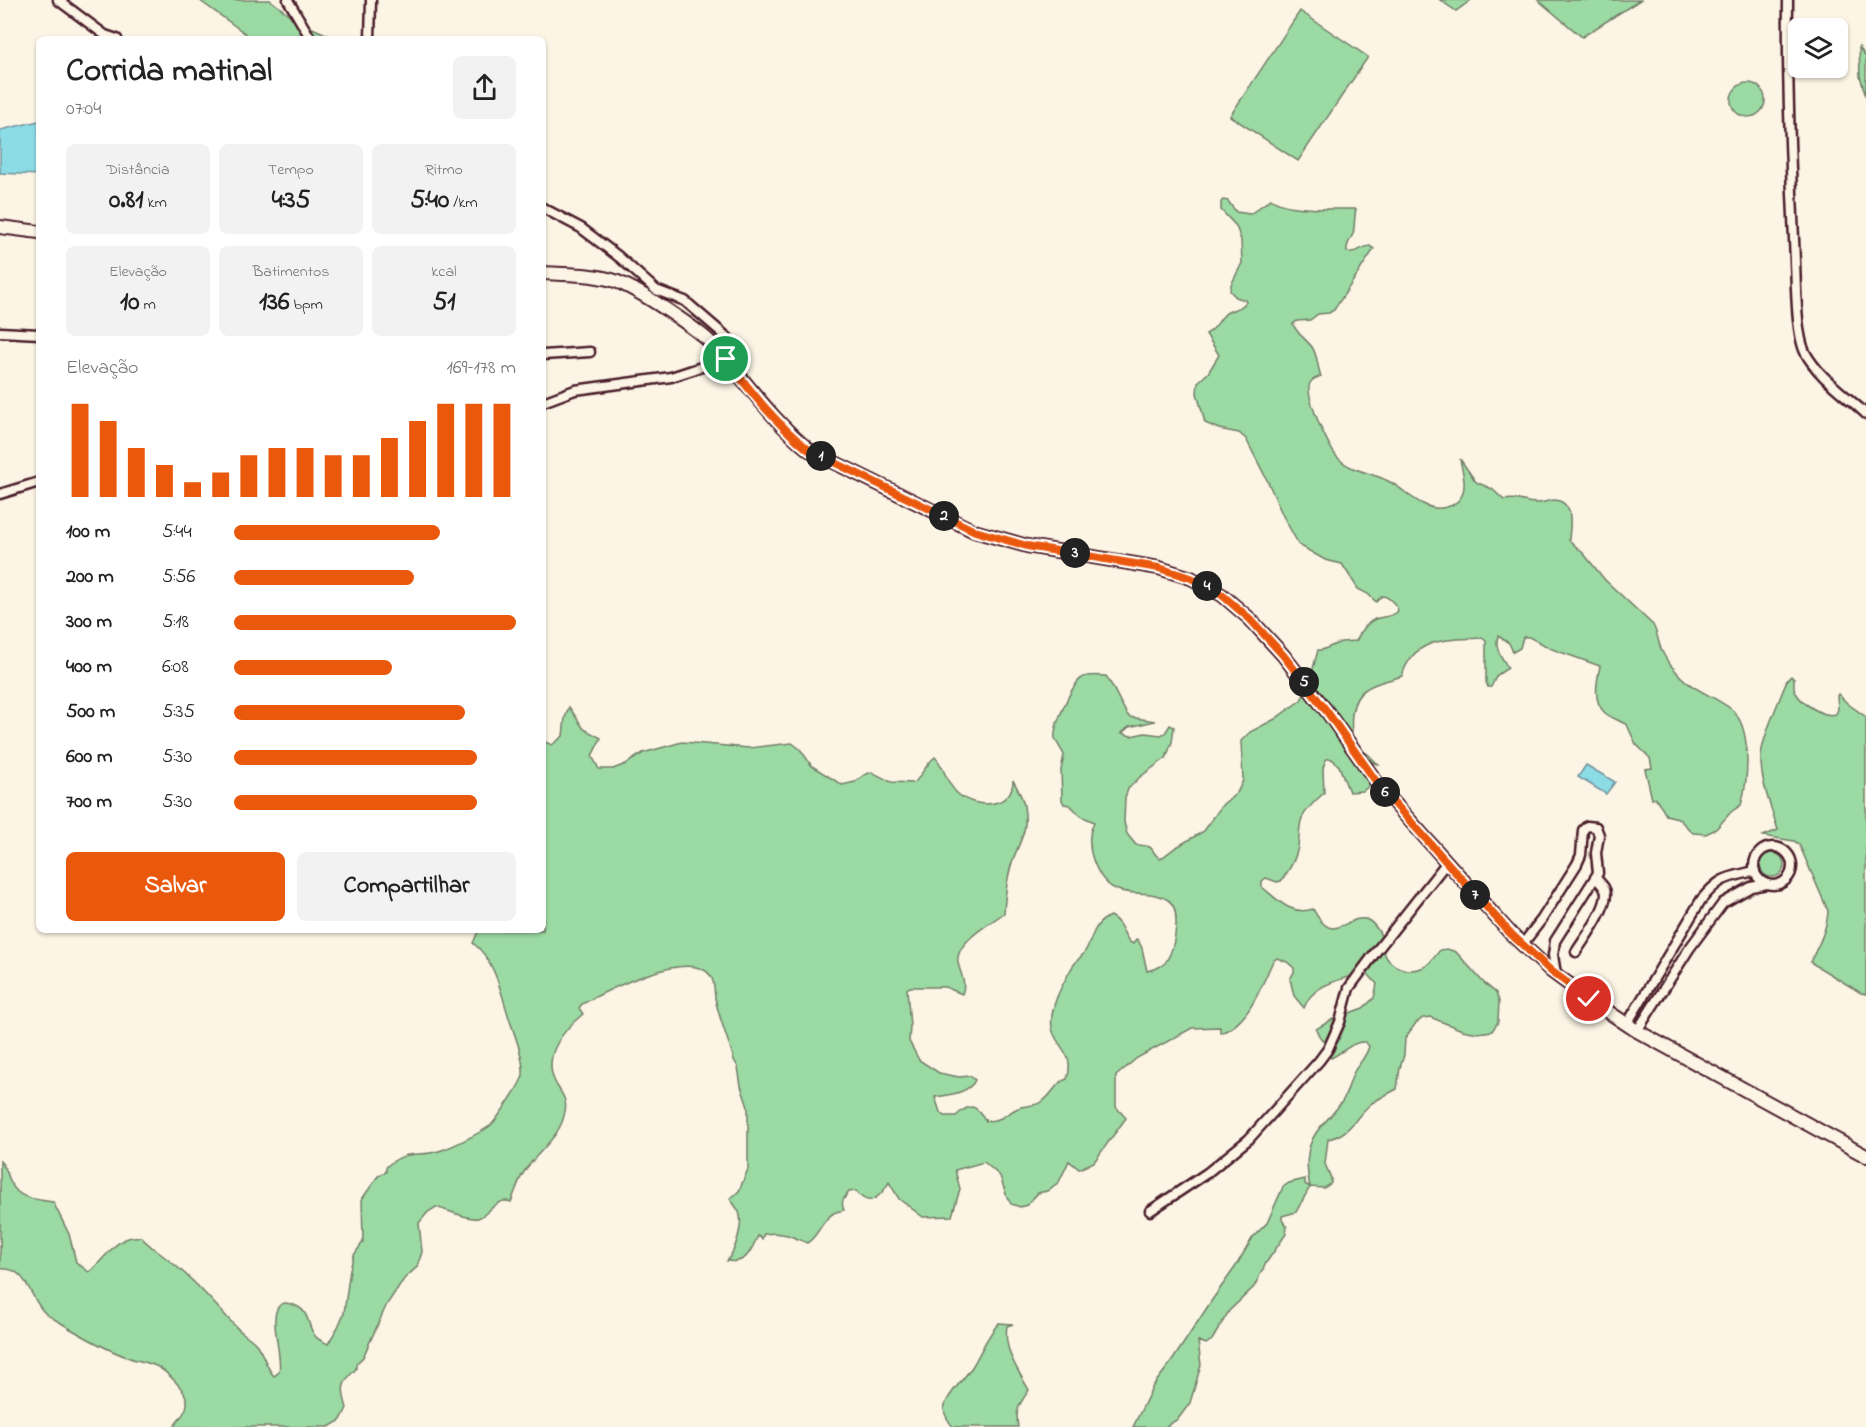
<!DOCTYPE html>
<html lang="pt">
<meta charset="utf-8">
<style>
:root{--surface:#fff;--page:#f2f2f2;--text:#222;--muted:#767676;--accent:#ea580c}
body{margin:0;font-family:"Indie Flower",sans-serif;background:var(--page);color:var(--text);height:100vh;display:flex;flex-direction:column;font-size:22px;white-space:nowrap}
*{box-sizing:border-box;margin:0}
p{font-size:20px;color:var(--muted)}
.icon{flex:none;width:33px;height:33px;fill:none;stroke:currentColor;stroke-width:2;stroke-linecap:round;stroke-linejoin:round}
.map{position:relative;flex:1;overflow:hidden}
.details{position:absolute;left:36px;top:36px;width:510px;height:897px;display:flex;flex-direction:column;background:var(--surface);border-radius:9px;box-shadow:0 2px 4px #0004}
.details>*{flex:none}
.tools{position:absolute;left:1788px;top:18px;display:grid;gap:12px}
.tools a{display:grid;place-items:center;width:60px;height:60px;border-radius:9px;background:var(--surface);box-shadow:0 2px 4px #0004;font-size:30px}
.pin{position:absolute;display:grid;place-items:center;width:51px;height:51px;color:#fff;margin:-26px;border:3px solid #fff;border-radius:50%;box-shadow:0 2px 6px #0007}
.km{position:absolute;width:30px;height:30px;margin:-15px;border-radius:50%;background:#222;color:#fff;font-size:16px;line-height:30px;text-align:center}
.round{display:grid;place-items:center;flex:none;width:63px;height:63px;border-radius:9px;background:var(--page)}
.overview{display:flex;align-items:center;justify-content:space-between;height:102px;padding:0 30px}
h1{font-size:33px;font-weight:700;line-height:45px}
.figures{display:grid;grid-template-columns:repeat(3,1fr);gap:9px;height:102px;padding:6px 30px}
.figures div{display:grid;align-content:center;border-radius:9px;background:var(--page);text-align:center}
.figures b{font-size:26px;font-weight:700}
.figures small{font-size:16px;font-weight:400}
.figures p{font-size:16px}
.chart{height:168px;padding:12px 30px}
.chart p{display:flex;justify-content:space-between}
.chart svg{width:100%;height:108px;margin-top:6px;stroke:var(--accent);stroke-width:6}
.primary-button{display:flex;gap:12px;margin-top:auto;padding:12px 30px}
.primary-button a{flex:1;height:69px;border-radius:9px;background:var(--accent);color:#fff;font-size:24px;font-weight:700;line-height:69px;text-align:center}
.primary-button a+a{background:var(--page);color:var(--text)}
ul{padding:0 30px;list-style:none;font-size:20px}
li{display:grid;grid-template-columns:96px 72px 1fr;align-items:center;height:45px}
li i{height:15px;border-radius:8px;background:var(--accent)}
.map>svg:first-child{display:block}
</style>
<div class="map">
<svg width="1866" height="1427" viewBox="0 0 1866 1427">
<rect width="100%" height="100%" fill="#fcf5e5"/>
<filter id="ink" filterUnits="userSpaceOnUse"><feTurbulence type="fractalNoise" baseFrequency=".0167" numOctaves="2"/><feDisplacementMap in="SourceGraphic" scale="12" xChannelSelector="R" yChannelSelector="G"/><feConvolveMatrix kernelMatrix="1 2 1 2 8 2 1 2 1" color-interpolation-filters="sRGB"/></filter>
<g filter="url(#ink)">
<!-- green -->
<g fill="#9bdaa3" stroke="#727c67" stroke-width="1.5">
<polygon points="199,0 270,0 299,22 337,39 253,39"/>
<polygon points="1440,0 1471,0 1456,11"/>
<polygon points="1538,0 1640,0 1582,37"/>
<polygon points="1300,11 1368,57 1298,161 1230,116"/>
<polygon points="1859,47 1866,57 1866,97 1860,76"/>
<circle cx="1748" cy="100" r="17"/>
<path d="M 1271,199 C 1286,211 1336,209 1356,209 C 1354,217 1355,227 1353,234 C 1350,241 1346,244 1347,252 C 1355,254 1362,247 1370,246 L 1374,249 L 1334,310 L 1329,313 L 1318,314 L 1310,320 L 1297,321 L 1293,324 C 1297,334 1306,339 1312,347 C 1318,356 1317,366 1321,376 C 1317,378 1312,379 1310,383 C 1304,395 1329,450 1339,459 C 1351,471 1373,473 1388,481 C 1401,487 1410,498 1423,504 C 1439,513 1463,507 1464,486 C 1465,477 1461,467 1460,459 L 1476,482 L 1492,489 L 1504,500 C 1520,497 1523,503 1536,503 C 1543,503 1549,500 1555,500 C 1575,502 1570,526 1569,540 L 1584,554 L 1605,580 L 1653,625 C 1658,634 1658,643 1662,651 C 1665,658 1670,665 1675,670 C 1689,689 1713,695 1731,709 C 1753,727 1748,781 1741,805 L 1731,812 L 1716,829 L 1706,834 L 1693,833 L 1678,818 L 1666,815 L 1656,798 L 1652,799 L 1645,769 L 1652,768 L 1650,758 L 1636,744 L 1627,725 C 1621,721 1611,718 1605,713 C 1592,701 1597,681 1600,666 L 1552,649 L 1529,637 L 1523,637 L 1520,648 L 1513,652 L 1509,643 L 1498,636 C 1494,649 1502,657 1508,668 L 1497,675 L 1491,687 L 1488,687 L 1486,682 L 1486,640 L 1482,638 C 1448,640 1414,636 1402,676 C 1391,680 1376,682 1366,689 C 1348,700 1351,727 1353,745 L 1368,754 L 1378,764 L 1367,761 L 1372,783 L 1363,791 L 1349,792 L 1339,766 L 1332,759 L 1326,759 L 1323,768 L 1324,793 C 1316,800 1307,808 1302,818 C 1298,829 1300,841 1297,851 C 1294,863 1288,872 1281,881 L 1277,882 L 1266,878 L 1262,881 L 1262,887 C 1278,900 1291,916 1313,909 C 1316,914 1319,920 1324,924 C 1337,937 1353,913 1368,920 C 1375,924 1382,935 1384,943 C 1384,946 1383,949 1384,952 C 1389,968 1410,974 1424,967 C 1430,964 1435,956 1440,950 L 1447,949 L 1456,952 L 1483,982 L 1496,993 L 1499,1001 L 1498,1022 L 1492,1031 L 1478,1033 L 1462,1030 L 1430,1017 L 1423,1018 L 1416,1023 L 1405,1038 L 1404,1055 L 1400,1068 L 1397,1089 C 1389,1093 1380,1098 1372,1103 C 1355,1116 1352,1134 1328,1139 L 1325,1164 L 1331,1178 L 1331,1183 L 1324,1188 L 1310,1187 L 1296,1212 L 1282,1216 L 1282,1220 L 1287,1227 L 1286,1234 L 1266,1263 L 1254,1287 L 1229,1311 L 1212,1340 L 1206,1344 L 1198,1341 L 1201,1365 L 1190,1403 L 1178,1419 L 1165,1427 L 1133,1427 L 1153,1386 L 1172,1361 L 1212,1300 L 1236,1266 L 1253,1237 L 1267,1223 L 1283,1187 L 1289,1183 L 1305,1179 L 1305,1184 L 1310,1187 C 1306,1168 1305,1149 1316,1133 C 1324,1121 1335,1113 1343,1100 C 1348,1091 1350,1079 1355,1070 C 1360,1062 1367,1056 1369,1046 L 1365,1042 C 1352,1041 1343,1053 1331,1058 C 1328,1042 1320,1042 1316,1029 L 1333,1019 L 1363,1008 L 1374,998 L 1377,984 L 1367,973 C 1351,976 1322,983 1312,995 C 1308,998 1306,1004 1304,1008 L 1294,996 L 1290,979 L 1294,972 L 1294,968 L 1287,962 L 1277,958 L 1273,961 C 1261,986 1249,1025 1220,1033 L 1220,1027 L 1192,1028 L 1137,1058 L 1116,1076 L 1116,1107 L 1126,1118 L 1094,1162 L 1079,1169 L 1069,1161 L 1059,1182 L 1047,1191 L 1038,1193 L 1027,1205 L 1020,1207 L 1011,1204 L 1007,1197 L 1000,1176 L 984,1162 L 955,1170 L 960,1189 L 952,1216 L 923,1217 L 899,1199 L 889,1182 C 885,1190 873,1206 863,1198 C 860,1197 858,1193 856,1191 L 849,1192 C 844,1198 840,1202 844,1210 C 840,1211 837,1211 834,1213 C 821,1220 819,1236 807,1243 C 792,1236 781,1231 764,1234 L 762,1239 L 758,1236 C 750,1252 747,1264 727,1261 C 735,1251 744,1224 739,1212 C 737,1208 733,1203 730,1199 L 739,1191 L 748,1169 L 748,1107 L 741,1086 L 738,1067 L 734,1060 C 728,1039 719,1018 715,998 C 714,991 715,981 710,975 C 689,948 606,991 582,1004 L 579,1008 L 583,1014 C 563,1030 542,1056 555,1082 C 560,1092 568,1099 565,1111 C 561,1138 537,1151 524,1172 C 518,1181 515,1193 511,1202 C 496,1197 490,1214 478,1218 C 469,1220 446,1210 436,1207 L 428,1212 L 419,1223 L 422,1252 L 417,1267 L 404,1279 L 387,1304 L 363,1357 L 356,1364 L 356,1369 C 341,1383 341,1389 347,1408 L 341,1420 L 329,1427 L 176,1427 L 175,1425 C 180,1418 188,1410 187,1401 C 186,1390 167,1372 158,1367 C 148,1362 137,1361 127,1357 C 107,1350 88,1339 69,1328 C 62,1323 53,1319 46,1314 C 29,1299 28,1266 0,1269 L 0,1161 C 7,1168 7,1174 11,1183 C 19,1200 36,1199 53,1202 L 69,1234 L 76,1262 L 89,1272 C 108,1257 116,1234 141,1237 C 150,1247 160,1253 170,1261 C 194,1280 214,1303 235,1326 C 241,1333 250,1337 256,1344 C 264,1354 266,1368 274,1376 L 279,1372 C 283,1356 268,1318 279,1306 C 282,1302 286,1303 291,1304 C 312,1310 305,1324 316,1337 C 318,1340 325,1342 328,1344 L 338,1327 L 344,1313 L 350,1269 L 354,1255 L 363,1242 L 362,1199 L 378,1176 L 386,1172 L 386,1167 C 409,1147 418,1159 442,1150 C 452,1147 484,1131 491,1125 C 498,1118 522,1083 523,1075 C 524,1058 515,1036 510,1021 C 501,994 496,961 473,943 L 479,930 L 543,930 L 543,741 L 552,745 L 563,736 L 565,718 L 569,707 L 584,729 L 601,738 L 592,756 L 599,769 L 613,769 L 626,764 L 643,753 L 682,742 L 749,748 L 792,743 L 800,749 L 812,766 L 842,785 L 855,782 L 864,775 L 872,772 L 891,782 L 914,783 C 922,775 926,764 935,757 C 945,767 946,784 958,794 C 975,809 1013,809 1013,780 C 1017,788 1023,797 1024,806 C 1028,829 1022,837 1014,857 C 1008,872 1005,896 1004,913 C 990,924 955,942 958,962 C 960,974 967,982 962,994 L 945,987 L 910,987 L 907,989 L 910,1026 L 909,1041 L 919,1060 L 939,1073 L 959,1077 L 970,1076 L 975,1080 C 970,1093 948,1095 935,1097 L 940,1112 L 945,1116 L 956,1116 C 971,1102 976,1105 986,1121 C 1007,1120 1005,1112 1021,1107 C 1028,1105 1037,1106 1043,1101 C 1053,1094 1056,1082 1067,1079 C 1076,1053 1055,1046 1052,1028 C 1049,1009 1061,987 1070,971 C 1073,964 1079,959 1084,953 C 1094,938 1091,925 1110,916 C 1125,924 1123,940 1133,944 L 1136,939 L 1138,940 L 1142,948 L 1147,971 C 1154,969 1163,967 1167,960 C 1175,947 1182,909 1168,900 C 1153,890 1133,896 1118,890 C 1099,884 1088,854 1090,836 C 1090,831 1092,827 1094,822 L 1081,816 L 1070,805 L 1064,804 L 1062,800 L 1061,770 L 1064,755 C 1062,750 1057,744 1055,738 C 1053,727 1072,684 1082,678 C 1088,674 1099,676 1106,676 C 1115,689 1120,704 1129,717 L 1155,721 L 1129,727 L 1122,733 L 1131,736 L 1145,733 L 1161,735 L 1165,733 L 1170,725 L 1174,727 L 1172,742 L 1166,758 L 1140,777 L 1128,789 L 1125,798 L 1124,822 L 1127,834 L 1136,845 C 1159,846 1147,849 1160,859 L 1175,848 L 1204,831 L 1223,804 L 1237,793 L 1243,780 L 1241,741 L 1250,732 L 1275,719 L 1301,700 L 1308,687 L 1318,650 L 1322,650 L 1341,642 L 1356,641 C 1360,633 1366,623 1375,619 C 1383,616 1391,618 1398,611 C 1397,605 1388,596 1382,596 L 1376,602 L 1368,594 L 1358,589 L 1342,564 L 1325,560 L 1299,545 L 1283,516 L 1268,482 L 1246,439 L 1239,433 L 1219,429 L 1205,423 L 1197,393 L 1198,382 L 1208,373 L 1219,355 L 1206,334 C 1218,327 1216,323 1224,315 C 1230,308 1240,311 1246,302 L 1245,300 L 1236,297 L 1230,291 L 1231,285 L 1242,263 L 1241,240 L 1236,226 L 1221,210 L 1221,202 L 1223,200 L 1228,201 L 1236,212 L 1250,214 Z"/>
<path d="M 1791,676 L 1794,679 C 1794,684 1793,689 1796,693 C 1802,703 1823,718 1836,714 L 1838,709 L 1837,696 L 1838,694 L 1848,704 L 1866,717 L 1866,994 L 1861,993 L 1810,962 C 1819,945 1827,929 1828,911 L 1799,844 L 1794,841 L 1763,836 L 1778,830 C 1771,807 1760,781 1761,756 C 1763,735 1779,702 1787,680 Z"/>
<circle cx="1772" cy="865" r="12"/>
<path d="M 999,1323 L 1013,1324 L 1007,1326 C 1003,1350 1018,1370 1029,1390 C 1019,1405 1015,1409 1018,1427 L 953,1427 C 949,1422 945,1417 944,1410 C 944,1398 965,1378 972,1367 C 982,1351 986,1337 999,1323 Z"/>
</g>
<!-- water -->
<g fill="#8cdce6" stroke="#72909b" stroke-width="1.5">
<polygon points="39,121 39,175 0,173 0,130"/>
<polygon points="1586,765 1615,782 1606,794 1578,777"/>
</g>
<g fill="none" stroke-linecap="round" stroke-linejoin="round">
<!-- street casing -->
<g stroke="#4a1f2b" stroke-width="13">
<g id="street">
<polyline points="58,0 105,35 117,39"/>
<polyline points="288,0 311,39"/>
<path d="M 1788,0 C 1787,87 1791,174 1795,261 C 1796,284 1796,333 1805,352 C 1818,377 1846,395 1866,414"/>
<polyline points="370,39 371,0"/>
<polyline points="543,208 581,228 619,257 656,290 685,301 728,338"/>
<polyline points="0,332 39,334"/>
<polyline points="543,355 590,352"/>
<polyline points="543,402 575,390 671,377 726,359"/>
<polyline points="0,494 39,482"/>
<circle cx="1773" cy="866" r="19"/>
<polyline points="1522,945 1542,919 1577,864 1581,855 1583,830 1587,826 1596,827 1599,835 1596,853 1598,873 1555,941 1553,955 1556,974"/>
<path d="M 1576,952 C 1585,938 1606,910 1606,894 C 1606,887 1600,883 1596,878"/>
<path d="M 1627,1024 L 1701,900 C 1721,876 1726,878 1755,871"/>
<polyline points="1637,1031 1689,949 1723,903 1751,887 1767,884"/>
<polyline points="1150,1211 1207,1173 1249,1139 1319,1061 1328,1049 1340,1022 1349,988 1375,953 1447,862"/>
</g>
</g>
<!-- secondary casing -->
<g stroke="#4a1f2b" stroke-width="16">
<g id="secondary">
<polyline points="0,227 39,232"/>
<path d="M 543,273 C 566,274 590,274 612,280 C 634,286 700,330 716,348 C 748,384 771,419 809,450 L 974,531 L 1027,546 L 1159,568 L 1191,578 L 1222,595 L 1250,619 L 1283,655 L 1328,713 L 1380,787 L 1511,934 L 1551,971 L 1589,999 L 1637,1031 L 1866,1156"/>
</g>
</g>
<!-- street -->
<use href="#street" stroke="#fcf5e5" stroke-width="8"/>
<!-- secondary -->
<use href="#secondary" stroke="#fcf5e5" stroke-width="12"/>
</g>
</g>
<g fill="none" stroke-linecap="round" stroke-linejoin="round" filter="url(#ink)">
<!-- route casing -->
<g stroke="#fff" stroke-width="12">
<path id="route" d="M 726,359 C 751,392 776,424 809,450 L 975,531 L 1027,546 L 1159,568 L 1191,578 L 1222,595 L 1250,619 L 1283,655 L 1328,713 L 1380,787 L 1474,893 L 1511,934 L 1551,971 L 1589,999"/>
</g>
<!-- route -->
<use href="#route" stroke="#ea580c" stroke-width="8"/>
</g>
</svg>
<div class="tools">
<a><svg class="icon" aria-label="layers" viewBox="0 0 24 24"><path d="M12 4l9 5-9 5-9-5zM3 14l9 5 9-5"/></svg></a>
</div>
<div class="pin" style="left:726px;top:359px;background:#1e9e55"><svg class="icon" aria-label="arrive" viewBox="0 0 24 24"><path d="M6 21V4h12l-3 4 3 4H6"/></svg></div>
<div class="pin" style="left:1589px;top:999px;background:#d93025"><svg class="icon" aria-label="check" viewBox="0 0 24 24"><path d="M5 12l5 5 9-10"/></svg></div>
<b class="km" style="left:821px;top:456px">1</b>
<b class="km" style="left:944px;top:516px">2</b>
<b class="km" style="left:1075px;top:553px">3</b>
<b class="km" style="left:1207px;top:586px">4</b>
<b class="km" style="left:1304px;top:682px">5</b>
<b class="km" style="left:1385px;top:792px">6</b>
<b class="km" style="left:1475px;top:895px">7</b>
<section class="details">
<div class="overview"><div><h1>Corrida matinal</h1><p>07:04</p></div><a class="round"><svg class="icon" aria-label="share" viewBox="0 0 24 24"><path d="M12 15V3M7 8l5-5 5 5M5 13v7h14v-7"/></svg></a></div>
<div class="figures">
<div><p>Distância</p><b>0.81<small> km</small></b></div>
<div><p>Tempo</p><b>4:35</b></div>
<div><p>Ritmo</p><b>5:40<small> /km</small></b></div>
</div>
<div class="figures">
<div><p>Elevação</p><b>10<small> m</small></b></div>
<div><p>Batimentos</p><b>136<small> bpm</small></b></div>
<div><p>kcal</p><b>51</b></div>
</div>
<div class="chart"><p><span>Elevação</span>169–178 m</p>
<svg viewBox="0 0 160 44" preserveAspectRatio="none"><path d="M5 44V6M15 44V13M25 44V24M35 44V31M45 44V38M55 44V34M65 44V27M75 44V24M85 44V24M95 44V27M105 44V27M115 44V20M125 44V13M135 44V6M145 44V6M155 44V6"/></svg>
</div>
<ul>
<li><b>100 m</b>5:44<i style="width:73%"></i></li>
<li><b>200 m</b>5:56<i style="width:64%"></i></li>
<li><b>300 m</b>5:18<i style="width:100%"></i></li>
<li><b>400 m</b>6:08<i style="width:56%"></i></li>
<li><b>500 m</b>5:35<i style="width:82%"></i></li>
<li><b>600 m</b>5:30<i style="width:86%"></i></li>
<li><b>700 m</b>5:30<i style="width:86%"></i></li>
</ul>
<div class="primary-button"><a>Salvar</a><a>Compartilhar</a></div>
</section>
</div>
